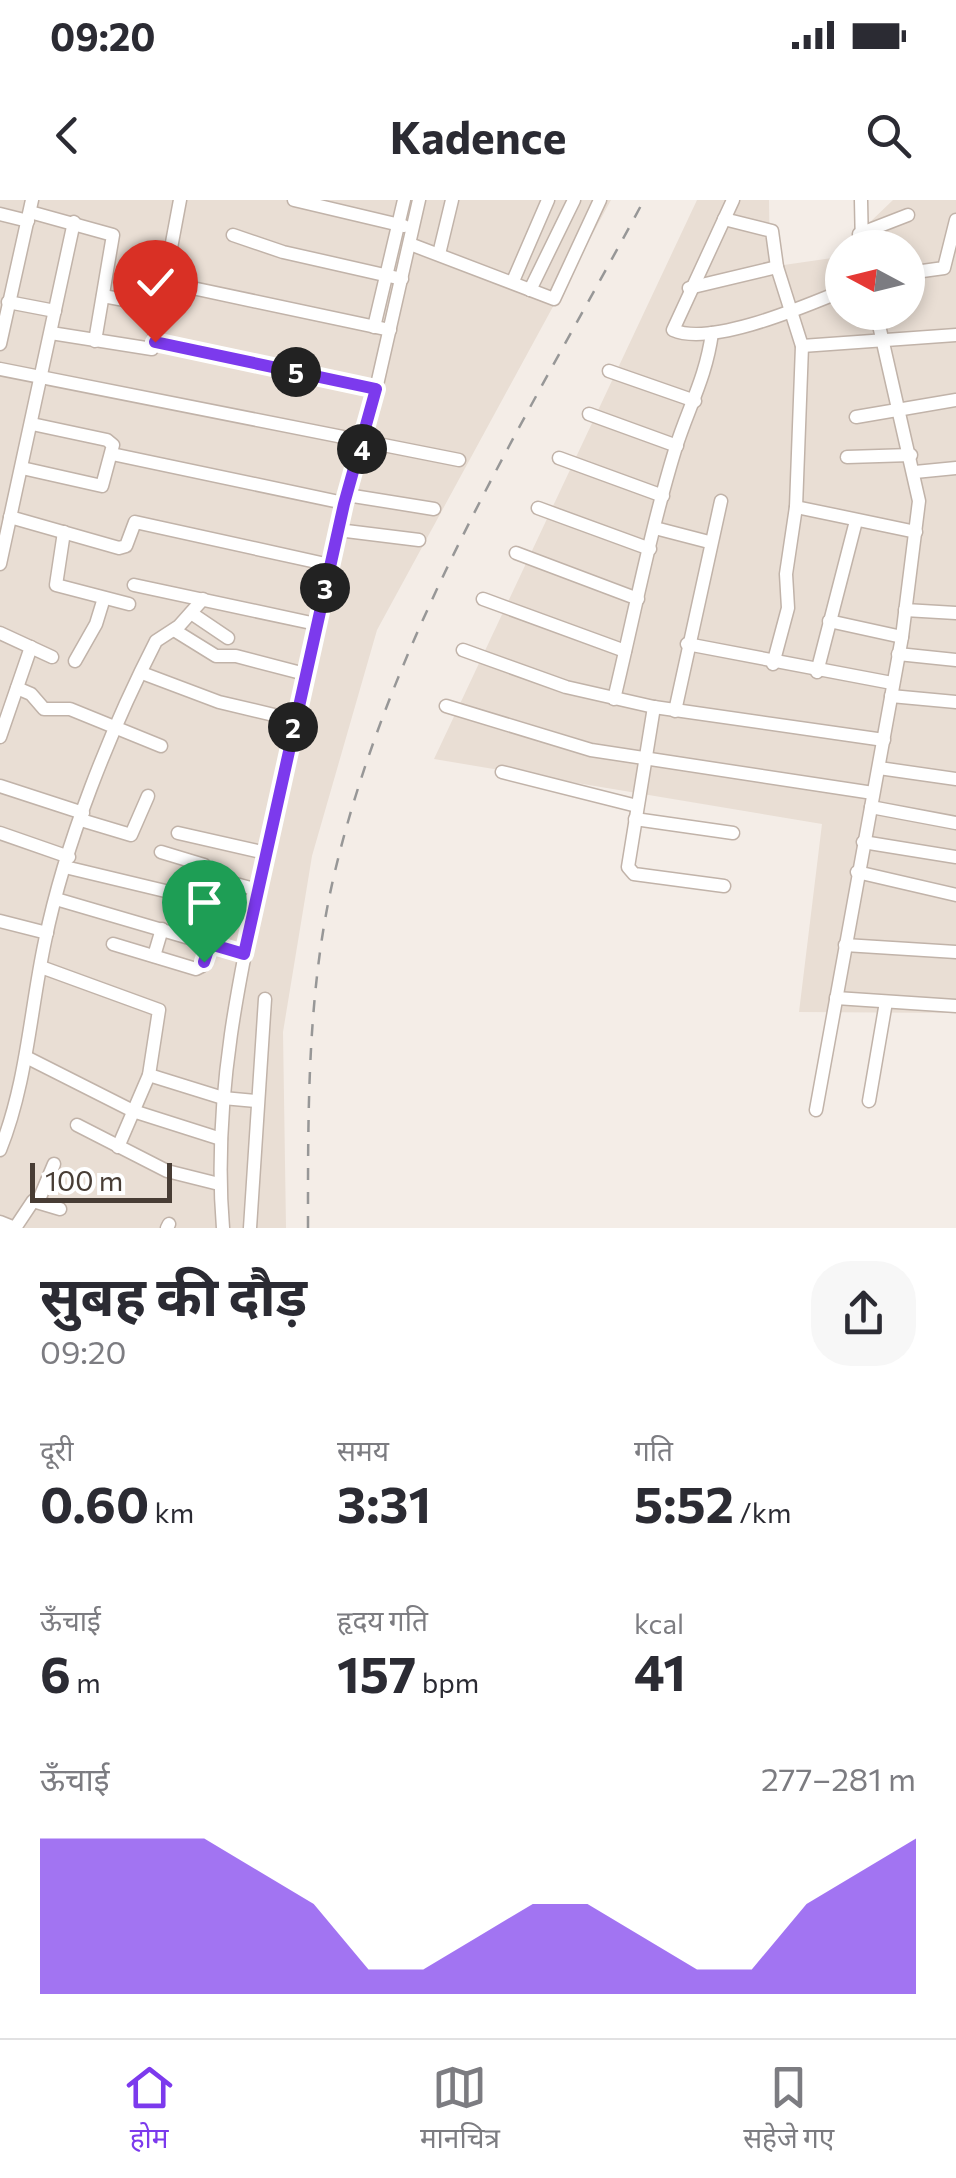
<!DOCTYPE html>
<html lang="hi">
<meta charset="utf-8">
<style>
:root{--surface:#fff;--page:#f7f7f7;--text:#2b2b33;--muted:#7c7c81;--line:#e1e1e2;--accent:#7c3aed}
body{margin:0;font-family:Commissioner,"Noto Sans Devanagari",sans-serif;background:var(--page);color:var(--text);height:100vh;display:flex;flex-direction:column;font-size:38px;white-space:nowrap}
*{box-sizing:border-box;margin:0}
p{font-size:32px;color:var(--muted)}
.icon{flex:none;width:55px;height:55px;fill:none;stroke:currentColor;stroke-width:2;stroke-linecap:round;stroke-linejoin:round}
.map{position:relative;height:1028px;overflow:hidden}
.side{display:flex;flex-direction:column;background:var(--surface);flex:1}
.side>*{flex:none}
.needle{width:65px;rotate:277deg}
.buttons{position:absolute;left:825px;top:30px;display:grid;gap:20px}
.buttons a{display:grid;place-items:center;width:100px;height:100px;border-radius:50%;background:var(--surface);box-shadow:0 5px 15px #0003;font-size:50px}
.scale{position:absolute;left:30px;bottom:25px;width:142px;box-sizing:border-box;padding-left:10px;border:5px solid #483d35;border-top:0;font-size:28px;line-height:35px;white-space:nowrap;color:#483d35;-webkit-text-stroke:8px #fff;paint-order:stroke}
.pin{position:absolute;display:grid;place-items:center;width:85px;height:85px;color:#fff;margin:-102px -42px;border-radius:50% 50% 50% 0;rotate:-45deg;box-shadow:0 0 10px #0007}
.pin .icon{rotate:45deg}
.km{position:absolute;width:50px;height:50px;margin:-25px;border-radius:50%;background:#222;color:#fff;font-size:28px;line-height:50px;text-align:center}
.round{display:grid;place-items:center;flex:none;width:105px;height:105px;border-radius:40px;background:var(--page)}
.head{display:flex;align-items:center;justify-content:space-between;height:170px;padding:0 40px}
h1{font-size:55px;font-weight:700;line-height:75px}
.figures{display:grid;grid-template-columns:repeat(3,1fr);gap:15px;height:170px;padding:10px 40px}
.figures div{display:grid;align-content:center}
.figures b{font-size:50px;font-weight:700}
.figures small{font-size:28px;font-weight:400}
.figures p{font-size:28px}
.chart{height:280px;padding:20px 40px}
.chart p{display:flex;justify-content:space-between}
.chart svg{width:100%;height:180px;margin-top:10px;fill:var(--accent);opacity:.7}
.status{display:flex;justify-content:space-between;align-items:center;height:70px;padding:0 50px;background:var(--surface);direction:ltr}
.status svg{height:28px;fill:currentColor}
header{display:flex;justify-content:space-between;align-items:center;height:130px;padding:0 40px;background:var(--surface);font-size:45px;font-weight:700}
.tabs{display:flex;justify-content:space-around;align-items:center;height:140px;border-top:2px solid var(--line);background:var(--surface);font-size:28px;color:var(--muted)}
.tabs a{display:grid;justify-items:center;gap:5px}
.tabs .selected{color:var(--accent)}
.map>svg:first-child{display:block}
</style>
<div class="status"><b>09:20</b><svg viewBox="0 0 49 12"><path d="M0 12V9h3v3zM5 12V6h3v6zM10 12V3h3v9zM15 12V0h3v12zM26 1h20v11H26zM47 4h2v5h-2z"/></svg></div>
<header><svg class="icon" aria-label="back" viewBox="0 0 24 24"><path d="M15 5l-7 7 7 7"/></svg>Kadence<svg class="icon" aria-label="search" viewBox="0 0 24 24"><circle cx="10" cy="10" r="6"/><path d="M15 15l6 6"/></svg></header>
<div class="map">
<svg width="956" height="1028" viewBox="0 0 956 1028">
<rect width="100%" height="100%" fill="#f4ede7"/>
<!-- residential -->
<g fill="#e9ded4">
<polygon points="0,0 611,0 377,430 312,656 283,832 286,1028 0,1028"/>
<polygon points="697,0 769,0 770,67 832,58 842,48 842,112 908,112 908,48 844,47 893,0 956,0 956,813 799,812 822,624 434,559"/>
</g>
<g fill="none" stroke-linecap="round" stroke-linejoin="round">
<!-- minor casing -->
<g stroke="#c1b3a9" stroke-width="15">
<g id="minor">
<polyline points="294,0 404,26"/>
<path d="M 733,0 L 673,130 C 711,147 805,106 842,91"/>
<polyline points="861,0 862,48"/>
<polyline points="30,12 113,35 95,141"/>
<polyline points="0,14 28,21"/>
<polyline points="724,19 772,31 777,67 802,146 796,307 786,374 788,408 773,464"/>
<polyline points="859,34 908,15"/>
<polyline points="233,35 283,52 402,79"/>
<polyline points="410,44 554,99 600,0"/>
<polyline points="439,54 452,0"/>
<polyline points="908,73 944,68 956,20"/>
<polyline points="513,81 548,0"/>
<polyline points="689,88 777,67"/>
<polyline points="530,90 574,0"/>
<polyline points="103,96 168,108 183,86 390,130"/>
<polyline points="8,102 55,111"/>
<polyline points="374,127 404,0"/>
<polyline points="51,133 152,149 180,0"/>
<polyline points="155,142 376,189"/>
<polyline points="0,144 32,0"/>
<polyline points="802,146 956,135"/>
<polyline points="0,169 459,260"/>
<polyline points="609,171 695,201"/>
<polyline points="589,214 677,246"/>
<polyline points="856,217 956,200"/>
<polyline points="112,254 344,303"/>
<polyline points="847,257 911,255"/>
<polyline points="559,258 663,296"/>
<polyline points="22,268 102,286 113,245 107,240 32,224"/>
<polyline points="915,272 956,268"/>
<polyline points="347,295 434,309"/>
<polyline points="796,307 916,332"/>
<polyline points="538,308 650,349"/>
<polyline points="10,317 119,348 126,346 135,322 330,365"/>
<polyline points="655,328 709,342"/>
<polyline points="338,330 419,340"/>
<polyline points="64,332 56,385 129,404"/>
<polyline points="516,353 638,399"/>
<polyline points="0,364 74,22"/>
<polyline points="134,385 316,424"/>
<polyline points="483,399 625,451"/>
<polyline points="905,410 956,413"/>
<polyline points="191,413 228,438"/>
<polyline points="829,421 902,437"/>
<polyline points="174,430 216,456 236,456 305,474"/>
<polyline points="0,433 52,457"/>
<polyline points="687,444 892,483"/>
<polyline points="463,450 566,487 654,507 884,540"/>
<polyline points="898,454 956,460"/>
<polyline points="75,461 96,424 104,398"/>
<polyline points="817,472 856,321"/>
<polyline points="142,473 219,502 295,520"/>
<polyline points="17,488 31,494 44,509 70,509 161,546"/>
<polyline points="891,496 956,502"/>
<path d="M 614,499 C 634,416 650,332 675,250 C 688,208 706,178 712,133"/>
<polyline points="446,506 591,550 873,593"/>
<polyline points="654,507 628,667 634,674 724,686"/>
<polyline points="675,511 721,301"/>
<polyline points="0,537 31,447"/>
<polyline points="879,568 956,579"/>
<polyline points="502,572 637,606"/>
<polyline points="0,586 83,613"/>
<polyline points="871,607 956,623"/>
<polyline points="635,619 733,633"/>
<polyline points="81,620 131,635 148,596"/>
<polyline points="0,633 69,657"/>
<polyline points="178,633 266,653"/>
<polyline points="863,642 956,657"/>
<polyline points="161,652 204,665 206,676 258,690"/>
<polyline points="65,667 253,712"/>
<polyline points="857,672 956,695"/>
<polyline points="56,699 244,754"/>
<polyline points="0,721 47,733"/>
<polyline points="113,744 196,769 202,766 210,744"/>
<polyline points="845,745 956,752"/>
<polyline points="154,756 162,729"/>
<polyline points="41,767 159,810 149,875 118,947"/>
<polyline points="836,798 956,806"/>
<polyline points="26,857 133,911 221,939"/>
<polyline points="149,875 223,898 256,901"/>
<polyline points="869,901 886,802"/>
<polyline points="816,910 902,437 919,301 876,112"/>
<polyline points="77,925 167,971 219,984"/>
<path d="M 0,950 C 27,883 30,811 45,741 C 65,643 110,531 156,441 L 179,426 L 203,399"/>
<polyline points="38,1002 54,964"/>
<polyline points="0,1022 15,1028 33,1001 60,1009"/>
<polyline points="167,1028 169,1024"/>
<path d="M 223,1028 C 212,899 240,770 268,645 C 292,531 318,417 344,303 L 364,242 L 419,0"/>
<polyline points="250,1028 265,799"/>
</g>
</g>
<!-- minor -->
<use href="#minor" stroke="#fff" stroke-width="12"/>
<!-- rail -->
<path stroke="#979797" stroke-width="2.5" stroke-dasharray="12 12" stroke-linecap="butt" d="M 308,1028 C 308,904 307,780 338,659 C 397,423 530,212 644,0"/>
</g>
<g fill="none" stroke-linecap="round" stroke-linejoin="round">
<!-- route casing -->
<g stroke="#fff" stroke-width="20">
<polyline id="route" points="155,142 376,189 344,304 244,754 210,744 204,762"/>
</g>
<!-- route -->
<use href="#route" stroke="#7c3aed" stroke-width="12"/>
</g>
</svg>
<div class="buttons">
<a><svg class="needle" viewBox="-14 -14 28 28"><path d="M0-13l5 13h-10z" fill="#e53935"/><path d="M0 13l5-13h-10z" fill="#7c7c81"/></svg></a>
</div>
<div class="scale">100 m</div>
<div class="pin" style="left:204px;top:762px;background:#1e9e55"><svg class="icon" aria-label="arrive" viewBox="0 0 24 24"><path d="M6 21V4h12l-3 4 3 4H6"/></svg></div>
<div class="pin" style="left:155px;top:142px;background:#d93025"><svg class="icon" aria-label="check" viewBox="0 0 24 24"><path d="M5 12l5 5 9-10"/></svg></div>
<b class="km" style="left:293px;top:527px">2</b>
<b class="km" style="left:325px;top:388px">3</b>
<b class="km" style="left:362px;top:249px">4</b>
<b class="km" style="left:296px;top:172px">5</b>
</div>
<section class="side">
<div class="head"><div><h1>सुबह की दौड़</h1><p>09:20</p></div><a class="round"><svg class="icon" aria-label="share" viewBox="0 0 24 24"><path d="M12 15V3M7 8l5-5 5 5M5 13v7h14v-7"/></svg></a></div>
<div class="figures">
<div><p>दूरी</p><b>0.60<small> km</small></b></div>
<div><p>समय</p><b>3:31</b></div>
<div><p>गति</p><b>5:52<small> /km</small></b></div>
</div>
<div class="figures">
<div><p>ऊँचाई</p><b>6<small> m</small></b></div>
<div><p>हृदय गति</p><b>157<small> bpm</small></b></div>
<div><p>kcal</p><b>41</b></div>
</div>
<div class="chart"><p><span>ऊँचाई</span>277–281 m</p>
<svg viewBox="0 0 160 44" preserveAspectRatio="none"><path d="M0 44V6L10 6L20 6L30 6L40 14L50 22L60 38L70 38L80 30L90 22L100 22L110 30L120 38L130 38L140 22L150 14L160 6V44z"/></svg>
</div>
</section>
<nav class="tabs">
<a class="selected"><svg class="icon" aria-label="home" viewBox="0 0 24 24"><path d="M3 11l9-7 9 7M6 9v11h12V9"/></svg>होम</a>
<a><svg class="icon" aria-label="map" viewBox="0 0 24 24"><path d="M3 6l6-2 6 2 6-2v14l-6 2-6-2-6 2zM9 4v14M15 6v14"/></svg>मानचित्र</a>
<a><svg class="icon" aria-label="saved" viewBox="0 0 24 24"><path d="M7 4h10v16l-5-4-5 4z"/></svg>सहेजे गए</a>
</nav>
